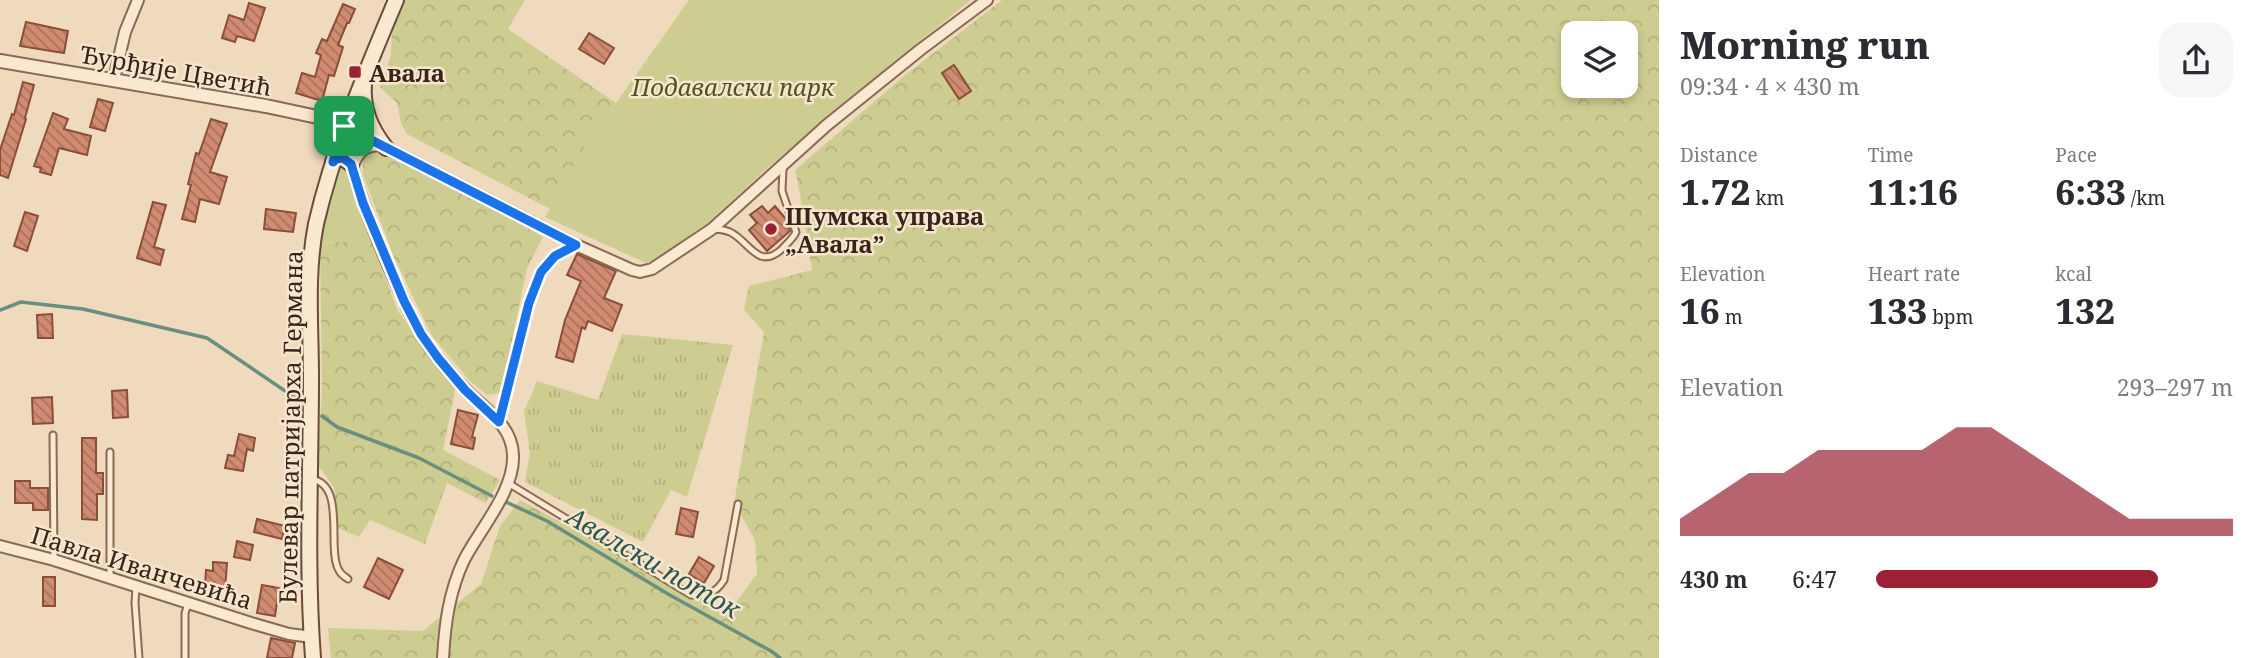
<!DOCTYPE html>
<meta charset="utf-8">
<style>
:root{--surface:#fff;--page:#f7f7f7;--text:#2b2b33;--muted:#7c7c81;--accent:#9b2234}
body{margin:0;font-family:"Noto Serif",serif;background:var(--page);color:var(--text);height:100vh;display:flex;flex-direction:column;font-size:26px;white-space:nowrap}
*{box-sizing:border-box;margin:0}
p{font-size:23px;color:var(--muted)}
.icon{flex:none;width:38px;height:38px;fill:none;stroke:currentColor;stroke-width:2;stroke-linecap:round;stroke-linejoin:round}
.map{position:relative;flex:1;overflow:hidden}
.sheet{display:flex;flex-direction:column;background:var(--surface);width:595px}
.sheet>*{flex:none}
.controls{position:absolute;left:1561px;top:21px;display:grid;gap:14px}
.controls a{display:grid;place-items:center;width:77px;height:77px;border-radius:14px;background:var(--surface);box-shadow:0 4px 10px #0003;font-size:35px}
.pin{position:absolute;display:grid;place-items:center;width:60px;height:60px;color:#fff;margin:-30px;border-radius:14px;box-shadow:0 4px 10px #0006}
.round{display:grid;place-items:center;flex:none;width:74px;height:74px;border-radius:21px;background:var(--page)}
.overview{display:flex;align-items:center;justify-content:space-between;height:119px;padding:0 21px}
h1{font-size:38px;font-weight:800;line-height:52px}
.metrics{display:grid;grid-template-columns:repeat(3,1fr);gap:10px;height:119px;padding:7px 21px}
.metrics div{display:grid;align-content:center}
.metrics b{font-size:35px;font-weight:800}
.metrics small{font-size:19px;font-weight:400}
.metrics p{font-size:19px}
.chart{height:196px;padding:14px 21px}
.chart p{display:flex;justify-content:space-between}
.chart svg{width:100%;height:126px;margin-top:7px;fill:var(--accent);opacity:.7}
ul{padding:0 21px;list-style:none;font-size:23px}
li{display:grid;grid-template-columns:112px 84px 1fr;align-items:center;height:52px}
li i{height:18px;border-radius:9px;background:var(--accent)}
main{display:flex;flex:1;min-height:0}
.map>svg:first-child{display:block}
</style>
<main>
<div class="map">
<svg width="1659" height="658" viewBox="0 0 1659 658">
<defs>
<pattern id="grass-tufts" width="24" height="20" patternUnits="userSpaceOnUse" patternTransform="scale(1.75)"><rect width="24" height="20" fill="#cecd91"/><path d="M3 7l-1-3M5 7V3M7 7l1-3M15 17l-1-3M17 17v-4M19 17l1-3" fill="none" stroke="#b2b07c"/></pattern>
<pattern id="forest-crowns" width="20" height="18" patternUnits="userSpaceOnUse" patternTransform="scale(1.75)"><rect width="20" height="18" fill="#cecd91"/><path d="M2 6a3 3 0 1 1 6 0M12 15a3 3 0 1 1 6 0" fill="none" stroke="#b2b07c"/></pattern>
<pattern id="building-back-hatch" width="6" height="6" patternUnits="userSpaceOnUse" patternTransform="scale(1.75)"><rect width="6" height="6" fill="#d18b71"/><path d="M-1 5l2 2M0 0l6 6M5-1l2 2" fill="none" stroke="#aa715c"/></pattern>
</defs>
<rect width="100%" height="100%" fill="#f0dabd"/>
<!-- grass -->
<polygon fill="url(#grass-tufts)" points="622,334 733,345 687,497 671,490 643,542 525,482 530,452 524,412 537,381 598,400"/>
<!-- forest -->
<g fill="url(#forest-crowns)" fill-rule="evenodd">
<polygon points="403,0 525,0 508,29 616,103 582,151 550,209 407,134 401,123 397,103 380,87 391,55 392,26"/>
<path d="M 1002,0 L 1659,0 L 1659,658 L 331,658 L 328,628 L 423,631 L 481,584 L 500,526 L 520,500 L 728,613 L 757,574 L 755,540 L 734,503 L 764,332 L 744,310 L 749,286 L 812,270 L 799,188 L 795,170 L 904,76 ZM 1573,33 L 1626,33 L 1626,86 L 1573,86 Z"/>
<polygon points="382,150 543,237 527,268 501,393 487,395 469,380 432,336 393,255 363,175 363,158 369,152"/>
<polygon points="371,240 397,309 430,359 456,386 443,450 500,480 486,503 447,483 425,544 370,520 359,537 338,528 334,487 317,464 322,393 320,243"/>
</g>
<!-- park -->
<g fill="#cecd91">
<polygon points="689,0 971,0 830,114 763,172 708,223 656,260 646,263 545,217 582,151"/>
<polygon points="343,161 351,175 358,206 371,240 320,243 334,163"/>
</g>
<g fill="none" stroke-linecap="round" stroke-linejoin="round">
<!-- stream -->
<g stroke="#688f80" stroke-width="3.5">
<polyline points="0,310 21,302 83,309 207,338 300,401"/>
<polyline points="322,416 337,427 419,458 492,496"/>
<polyline points="506,502 547,521 668,594 771,651 780,658"/>
</g>
</g>
<!-- building -->
<g fill="url(#building-back-hatch)" stroke="#8a4e3a" stroke-width="2">
<polygon points="249,3 265,8 254,41 237,36 235,42 222,38 229,15 244,20"/>
<polygon points="343,4 355,9 349,23 347,23 338,45 343,47 334,76 329,75 322,101 296,93 302,73 315,77 321,55 316,53 322,39 327,41"/>
<polygon points="26,22 68,31 64,53 20,46"/>
<polygon points="589,33 614,48 604,64 579,49"/>
<polygon points="954,65 971,91 959,99 942,73"/>
<polygon points="23,82 34,85 25,118 26,119 8,178 0,175 0,150 12,114 14,115"/>
<polygon points="98,99 113,103 105,131 90,127"/>
<polygon points="53,113 68,119 64,129 91,136 87,155 59,148 51,175 40,172 41,168 34,166"/>
<polygon points="211,119 227,124 210,172 227,177 219,204 200,199 195,222 182,219 191,185 188,184 196,153 199,154"/>
<polygon points="153,202 166,205 154,247 164,250 160,265 137,258"/>
<polygon points="762,206 768,213 775,206 786,219 790,231 767,251 749,230 757,223 750,215"/>
<polygon points="266,209 296,213 293,232 264,229"/>
<polygon points="25,212 38,216 27,251 14,246"/>
<polygon points="577,254 616,271 604,298 622,305 612,331 588,321 585,329 582,327 573,362 556,357 565,320 581,281 567,275"/>
<polygon points="52,314 53,338 38,338 37,315"/>
<polygon points="127,390 128,417 113,418 112,391"/>
<polygon points="52,397 53,423 33,424 32,398"/>
<polygon points="458,410 478,415 472,437 475,438 473,449 451,444"/>
<polygon points="239,434 255,438 253,451 247,449 243,471 225,468 228,455 234,456"/>
<polygon points="82,438 96,438 96,473 103,473 103,494 97,494 97,520 82,519"/>
<polygon points="15,481 30,481 30,488 48,488 48,510 33,510 33,503 15,503"/>
<polygon points="681,508 698,512 693,537 676,534"/>
<polygon points="257,519 285,526 282,539 254,532"/>
<polygon points="237,541 253,545 250,560 234,557"/>
<polygon points="699,557 714,566 704,583 689,574"/>
<polygon points="378,558 403,570 389,599 364,587"/>
<polygon points="213,562 227,563 225,591 211,590 212,586 205,585 206,570 213,571"/>
<rect x="43" y="577" width="12" height="29"/>
<polygon points="262,585 279,588 275,616 257,613"/>
<polygon points="271,638 295,643 292,658 267,658"/>
</g>
<g fill="none" stroke-linecap="round" stroke-linejoin="round">
<!-- service casing -->
<g stroke="#896a55" stroke-width="9">
<g id="service">
<path d="M 713,229 C 719,229 725,230 730,232 C 749,241 758,271 782,249 C 787,243 793,239 796,232 L 782,191 L 783,169"/>
<path d="M 499,421 C 510,379 524,288 553,258 C 558,252 568,249 576,245"/>
<polyline points="53,435 54,560"/>
<path d="M 311,479 C 348,484 325,552 340,572 C 342,575 345,577 348,579"/>
<path d="M 508,483 L 691,595 C 707,596 715,594 724,580 L 738,504"/>
<polyline points="110,578 110,452"/>
<polyline points="136,587 135,603 139,658"/>
<polyline points="185,658 185,613 188,604"/>
</g>
</g>
<!-- minor casing -->
<g stroke="#896a55" stroke-width="14">
<g id="minor">
<polyline points="114,79 125,32 138,0"/>
<polyline points="344,126 576,245 632,270 640,272 652,269 712,229 827,125 920,50 987,0"/>
<path d="M 344,130 C 352,179 370,222 389,267 C 404,301 418,336 443,364 C 450,372 457,381 464,388 C 484,409 512,424 513,455 C 515,490 480,529 464,560 C 449,592 445,623 443,658"/>
<path d="M 352,169 C 357,152 364,145 382,145"/>
<polyline points="0,546 54,560 251,623 289,634 312,637"/>
</g>
</g>
<!-- tertiary casing -->
<g stroke="#896a55" stroke-width="16">
<polyline id="tertiary" points="0,61 266,106 322,118 344,126"/>
</g>
<!-- secondary casing -->
<g stroke="#6b4b39" stroke-width="18">
<g id="secondary">
<path d="M 364,83 C 362,108 370,128 386,148"/>
<polyline points="333,162 336,158 343,158 351,164"/>
<path d="M 313,658 C 306,565 311,471 311,377 C 311,327 306,274 316,224 C 334,146 365,74 396,0"/>
</g>
</g>
<!-- service -->
<use href="#service" stroke="#fbe8d1" stroke-width="5"/>
<!-- minor -->
<use href="#minor" stroke="#fbe8d1" stroke-width="10"/>
<!-- tertiary -->
<use href="#tertiary" stroke="#fbe8d1" stroke-width="12"/>
<!-- secondary -->
<use href="#secondary" stroke="#fbe8d1" stroke-width="14"/>
</g>
<g fill="none" stroke-linecap="round" stroke-linejoin="round">
<!-- route casing -->
<g stroke="#fff" stroke-width="14">
<polygon id="route" points="344,126 576,245 555,256 541,272 529,303 499,422 465,390 438,358 421,334 404,301 363,203 351,164 343,158 336,159 333,162"/>
</g>
<!-- route -->
<use href="#route" stroke="#1a73e8" stroke-width="9"/>
</g>
<!-- markers -->
<g fill="#9b2234" stroke="#f7e5cd" stroke-width="2.5">
<rect x="348" y="65" width="14" height="14" rx="3.5"/>
<circle cx="771" cy="229" r="7"/>
</g>
<g text-anchor="middle" dominant-baseline="central" stroke-width="5" stroke-linejoin="round" paint-order="stroke">
<!-- street labels -->
<g font-size="24" fill="#37251b" stroke="#f7e5cd">
<text transform="translate(176 70) rotate(10)">Ђурђије Цветић</text>
<text transform="translate(290 427) rotate(-89)">Булевар патријарха Германа</text>
<text transform="translate(142 567) rotate(17)">Павла Иванчевића</text>
</g>
<!-- poi labels -->
<g font-size="24" font-weight="bold" fill="#37251b" stroke="#f7e5cd" text-anchor="start">
<text x="369" y="72">Авала</text>
<text x="785" y="215">Шумска управа<tspan x="785" dy="28">„Авала”</tspan></text>
</g>
<!-- park labels -->
<g font-size="24" font-style="italic" fill="#4f5520" stroke="#f7e5cd">
<text x="733" y="86">Подавалски парк</text>
</g>
<!-- water labels -->
<g font-size="26" font-style="italic" fill="#29584f" stroke="#f7e5cd">
<text transform="translate(654 562) rotate(30)">Авалски поток</text>
</g>
</g>
</svg>
<div class="controls">
<a><svg class="icon" aria-label="layers" viewBox="0 0 24 24"><path d="M12 4l9 5-9 5-9-5zM3 14l9 5 9-5"/></svg></a>
</div>
<div class="pin" style="left:344px;top:126px;background:#1e9e55"><svg class="icon" aria-label="arrive" viewBox="0 0 24 24"><path d="M6 21V4h12l-3 4 3 4H6"/></svg></div>
</div>
<section class="sheet">
<div class="overview"><div><h1>Morning run</h1><p>09:34 · 4 × 430 m</p></div><a class="round"><svg class="icon" aria-label="share" viewBox="0 0 24 24"><path d="M12 15V3M7 8l5-5 5 5M5 13v7h14v-7"/></svg></a></div>
<div class="metrics">
<div><p>Distance</p><b>1.72<small> km</small></b></div>
<div><p>Time</p><b>11:16</b></div>
<div><p>Pace</p><b>6:33<small> /km</small></b></div>
</div>
<div class="metrics">
<div><p>Elevation</p><b>16<small> m</small></b></div>
<div><p>Heart rate</p><b>133<small> bpm</small></b></div>
<div><p>kcal</p><b>132</b></div>
</div>
<div class="chart"><p><span>Elevation</span>293–297 m</p>
<svg viewBox="0 0 160 44" preserveAspectRatio="none"><path d="M0 44V38L10 30L20 22L30 22L40 14L50 14L60 14L70 14L80 6L90 6L100 14L110 22L120 30L130 38L140 38L150 38L160 38V44z"/></svg>
</div>
<ul>
<li><b>430 m</b>6:47<i style="width:79%"></i></li>
</ul>
</section>
</main>
